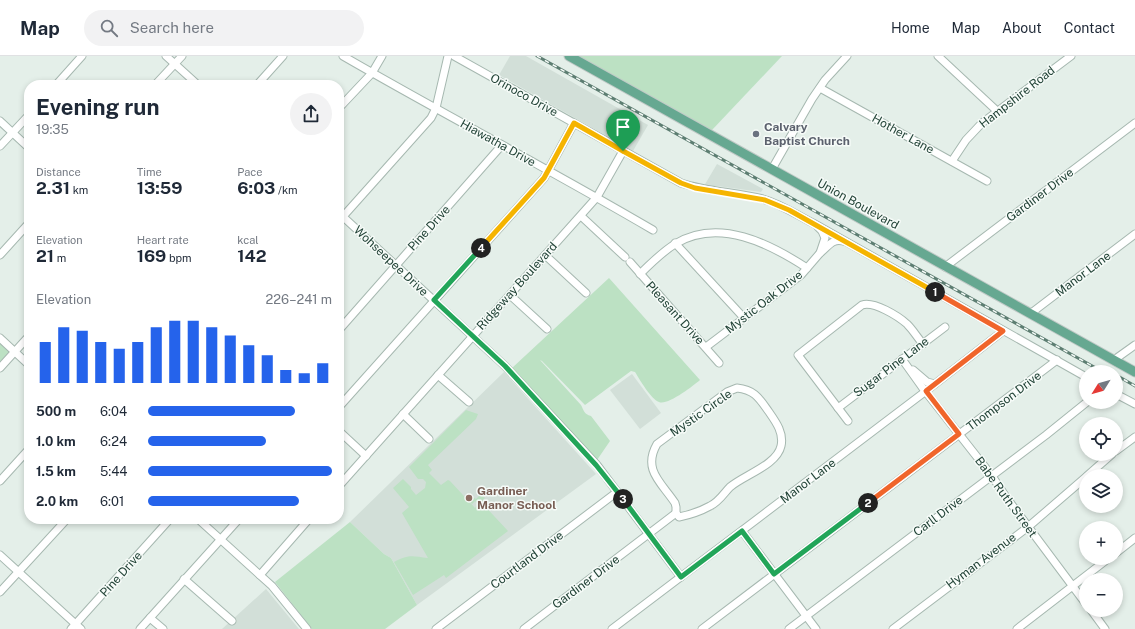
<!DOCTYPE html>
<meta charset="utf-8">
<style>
:root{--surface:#fff;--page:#f2f2f3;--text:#1f2937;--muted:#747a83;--line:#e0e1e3;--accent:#2563eb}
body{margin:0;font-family:"Public Sans",sans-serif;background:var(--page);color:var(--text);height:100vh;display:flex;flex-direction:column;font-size:15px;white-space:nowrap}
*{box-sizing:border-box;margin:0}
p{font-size:13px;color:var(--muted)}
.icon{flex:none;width:22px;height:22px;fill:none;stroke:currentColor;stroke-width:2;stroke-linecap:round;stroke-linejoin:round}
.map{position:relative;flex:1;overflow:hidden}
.details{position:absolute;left:24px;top:24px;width:320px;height:444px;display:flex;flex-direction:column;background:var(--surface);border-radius:16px;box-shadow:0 2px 6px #0003}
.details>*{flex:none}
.needle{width:26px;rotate:233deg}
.buttons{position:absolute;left:1079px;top:309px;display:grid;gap:8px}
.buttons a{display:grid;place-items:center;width:44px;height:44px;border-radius:50%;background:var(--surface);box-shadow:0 2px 6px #0003;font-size:20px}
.pin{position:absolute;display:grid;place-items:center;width:34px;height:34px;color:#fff;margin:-41px -17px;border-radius:50% 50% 50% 0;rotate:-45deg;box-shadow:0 0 4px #0007}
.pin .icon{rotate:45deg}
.km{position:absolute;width:20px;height:20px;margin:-10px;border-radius:50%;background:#222;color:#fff;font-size:11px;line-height:20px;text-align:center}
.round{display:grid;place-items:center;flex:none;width:42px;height:42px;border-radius:21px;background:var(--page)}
.head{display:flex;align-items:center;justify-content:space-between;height:68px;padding:0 12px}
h1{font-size:22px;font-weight:700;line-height:30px}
.metrics{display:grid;grid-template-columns:repeat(3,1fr);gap:6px;height:68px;padding:4px 12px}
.metrics div{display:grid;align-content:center}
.metrics b{font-size:17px;font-weight:700}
.metrics small{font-size:11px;font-weight:400}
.metrics p{font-size:11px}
.chart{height:112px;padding:8px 12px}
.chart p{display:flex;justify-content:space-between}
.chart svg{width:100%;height:72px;margin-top:4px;stroke:var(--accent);stroke-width:6}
ul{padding:0 12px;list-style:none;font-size:13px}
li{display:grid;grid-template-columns:64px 48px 1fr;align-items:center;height:30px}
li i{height:10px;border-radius:5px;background:var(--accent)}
header{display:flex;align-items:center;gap:24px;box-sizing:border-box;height:56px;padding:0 20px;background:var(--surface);border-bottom:1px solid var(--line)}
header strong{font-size:19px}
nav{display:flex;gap:22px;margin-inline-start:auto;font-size:14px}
.search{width:280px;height:36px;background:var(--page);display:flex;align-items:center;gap:10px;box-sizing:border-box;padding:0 14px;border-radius:22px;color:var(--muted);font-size:15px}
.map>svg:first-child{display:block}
.built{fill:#d2dfd8}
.green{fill:#bce1c3}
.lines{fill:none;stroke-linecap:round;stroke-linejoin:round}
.minor-casing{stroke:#a6b8b0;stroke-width:9}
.major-casing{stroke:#c1cac7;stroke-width:11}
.minor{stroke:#fff;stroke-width:7}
.major{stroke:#66a891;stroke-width:9}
.rail-casing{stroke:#5d7e72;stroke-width:3}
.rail{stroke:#f6fbf8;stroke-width:1.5;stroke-dasharray:4.5;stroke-linecap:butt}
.split-1-casing{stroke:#fff;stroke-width:8}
.split-2-casing{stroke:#fff;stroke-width:8}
.split-3-casing{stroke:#fff;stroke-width:8}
.split-4-casing{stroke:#fff;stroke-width:8}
.split-5-casing{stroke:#fff;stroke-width:8}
.split-1{stroke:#f5b400;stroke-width:5}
.split-2{stroke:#f0652b;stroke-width:5}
.split-3{stroke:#22a559;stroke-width:5}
.split-4{stroke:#22a559;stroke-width:5}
.split-5{stroke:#f5b400;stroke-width:5}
.worship-dot{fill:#6b7280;stroke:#f6fbf8;stroke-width:1.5}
.education-dot{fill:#8d6e63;stroke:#f6fbf8;stroke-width:1.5}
.labels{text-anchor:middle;stroke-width:3;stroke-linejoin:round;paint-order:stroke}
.street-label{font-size:12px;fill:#224337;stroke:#f6fbf8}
.worship-label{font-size:12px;font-weight:bold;fill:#5b616d;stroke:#f6fbf8;text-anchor:start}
.education-label{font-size:12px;font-weight:bold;fill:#785e54;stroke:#f6fbf8;text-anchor:start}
</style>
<header>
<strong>Map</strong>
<div class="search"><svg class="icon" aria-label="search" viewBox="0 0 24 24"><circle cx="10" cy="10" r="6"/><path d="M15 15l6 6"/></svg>Search here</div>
<nav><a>Home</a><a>Map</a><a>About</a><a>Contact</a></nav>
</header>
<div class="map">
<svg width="1135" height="573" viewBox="0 0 1135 573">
<rect width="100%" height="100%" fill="#e4efe9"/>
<g class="built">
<path d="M510 0H526L648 69 633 95 499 19Z"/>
<path d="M717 108 763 133 761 136 717 130H704Z"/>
<path d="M504 316 596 418 417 549 391 502 384 498 350 466Z"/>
<path d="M632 318 661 357 640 373 610 334Z"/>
<path d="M266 533 299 573H222Z"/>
</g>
<g class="green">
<path d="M578 0H782L712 74Z"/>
<path d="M609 222 700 324C693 330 667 350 659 346 651 343 640 324 635 316L631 315 585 349 542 305 540 304 581 349C584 355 584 358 591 360L610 385 597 404 512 312Z"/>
<path d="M0 283 14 296 0 312Z"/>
<path d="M466 354 478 358 476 363 428 409 432 414 429 417 441 429 448 424 450 425 475 452 478 448 475 445 472 448 469 444 473 441 476 443 481 438 485 442 481 446 508 475 446 522 444 519 413 539 394 506C409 498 412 500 428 502L402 457 409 451 393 432 403 423 411 431V433L416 439 425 432 426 426 423 423H418L409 411Z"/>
<path d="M350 466 384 498 391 502 417 549 385 573H312L275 526Z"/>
</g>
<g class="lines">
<defs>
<g id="minor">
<path d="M166 0 198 29"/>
<path d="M343 0C445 59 551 114 653 174"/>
<path d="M454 0 681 127C708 136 736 136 763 143 781 148 797 159 813 167L1086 321"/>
<path d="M938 0 997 55"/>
<path d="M56 29 82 0"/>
<path d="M155 29 182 0"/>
<path d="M257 29 283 0"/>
<path d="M820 32 987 125"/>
<path d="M339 52 372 17 382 0"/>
<path d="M0 65 29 92"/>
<path d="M0 90 29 59"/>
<path d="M952 105 966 84 982 67 1071 0"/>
<path d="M772 113 812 43 825 24 847 0"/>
<path d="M339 157 505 310 597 409 681 521"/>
<path d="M581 160 625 201"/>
<path d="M339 165 431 62 436 52 448 0"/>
<path d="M818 171 822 175 825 182 820 197C828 191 832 182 843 185"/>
<path d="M675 187 744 262"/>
<path d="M0 199 29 167"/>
<path d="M545 199 586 237"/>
<path d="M630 206 719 307"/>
<path d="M945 211 1135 67"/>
<path d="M640 218C651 207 662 196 675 188 719 161 770 188 807 212"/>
<path d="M510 239 547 273"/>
<path d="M1030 258 1135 178"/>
<path d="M339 274 502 89"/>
<path d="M0 282 29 309"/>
<path d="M706 291 801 219 820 197"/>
<path d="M902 303 922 331 992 420 1006 441 1086 548"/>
<path d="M1114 304 1135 289"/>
<path d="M0 312 29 280"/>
<path d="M913 314 927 326 935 328"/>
<path d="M438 319 469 346"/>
<path d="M737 332C755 334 759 342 769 356 776 366 784 377 781 390 777 409 744 419 730 431 724 437 719 446 710 450 701 455 689 459 679 461L676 457V451L675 447C662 427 642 414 657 388L727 336Z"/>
<path d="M1116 338 1135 348"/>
<path d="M339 351 544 122 574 67"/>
<path d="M838 352 945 271"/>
<path d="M403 358 429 383"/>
<path d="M848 365 798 299 862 249C874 245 898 260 907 268 913 274 917 281 923 288"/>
<path d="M339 375 366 400"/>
<path d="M1116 395 1135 381"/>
<path d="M1087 420 1112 398"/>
<path d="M0 425 29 393"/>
<path d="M339 430 597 141 623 95"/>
<path d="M198 463 272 530 307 573"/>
<path d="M742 475 816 573"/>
<path d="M1116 497 1135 482"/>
<path d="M0 499 81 573"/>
<path d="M260 519 309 463"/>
<path d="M184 523 232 565"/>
<path d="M0 536 67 463"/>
<path d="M1091 554 1105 573"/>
<path d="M150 562 163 573"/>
<path d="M71 573 170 463"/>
<path d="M140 573 239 463"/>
<path d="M436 573 617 436"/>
<path d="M524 573 676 457"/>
<path d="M612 573 926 335 1003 275"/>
<path d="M702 573 1057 304"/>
<path d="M789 573 1046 379 1087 346"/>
<path d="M893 573 1028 471 1086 421"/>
<path d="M1017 573 1109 502"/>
</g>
<path id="major" d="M569 0 1135 316"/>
</defs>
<use href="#minor" class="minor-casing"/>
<use href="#major" class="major-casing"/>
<use href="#minor" class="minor"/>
<use href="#major" class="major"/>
<defs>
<g id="rail">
<path d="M537 0 1103 316"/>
<path d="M1116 319 1135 330"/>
</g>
</defs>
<use href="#rail" class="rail-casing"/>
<use href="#rail" class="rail"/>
</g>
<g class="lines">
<defs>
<path id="split-1" d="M623 95 681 127 695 132 765 144 789 154 935 236"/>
<path id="split-2" d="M868 447 959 378 926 335 1003 275 935 236"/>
<path id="split-3" d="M623 443 681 521 742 475 774 518 868 447"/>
<path id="split-4" d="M481 192 434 244 505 310 596 409 623 443"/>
<path id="split-5" d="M481 192 544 122 574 67 623 95"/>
</defs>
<use href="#split-1" class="split-1-casing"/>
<use href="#split-2" class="split-2-casing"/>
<use href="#split-3" class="split-3-casing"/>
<use href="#split-4" class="split-4-casing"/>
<use href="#split-5" class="split-5-casing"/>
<use href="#split-1" class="split-1"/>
<use href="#split-2" class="split-2"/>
<use href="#split-3" class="split-3"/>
<use href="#split-4" class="split-4"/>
<use href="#split-5" class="split-5"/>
</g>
<circle class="worship-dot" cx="756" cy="78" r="4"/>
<circle class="education-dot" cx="469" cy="442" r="4"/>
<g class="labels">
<g class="street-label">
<text transform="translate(524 39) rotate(29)" y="4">Orinoco Drive</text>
<text transform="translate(1017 41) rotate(-38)" y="4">Hampshire Road</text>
<text transform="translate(903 78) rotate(29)" y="4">Hother Lane</text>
<text transform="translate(498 87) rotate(29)" y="4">Hiawatha Drive</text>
<text transform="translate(1040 139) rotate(-37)" y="4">Gardiner Drive</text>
<text transform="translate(858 148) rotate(29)" y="4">Union Boulevard</text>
<text transform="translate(429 172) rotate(-48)" y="4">Pine Drive</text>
<text transform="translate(391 205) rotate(43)" y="4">Wohseepee Drive</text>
<text transform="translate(1083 218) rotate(-37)" y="4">Manor Lane</text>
<text transform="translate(517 230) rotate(-48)" y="4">Ridgeway Boulevard</text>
<text transform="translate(764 246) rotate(-38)" y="4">Mystic Oak Drive</text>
<text transform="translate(675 257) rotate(48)" y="4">Pleasant Drive</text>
<text transform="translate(891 311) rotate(-37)" y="4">Sugar Pine Lane</text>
<text transform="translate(1004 345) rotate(-37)" y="4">Thompson Drive</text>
<text transform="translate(701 357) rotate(-35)" y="4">Mystic Circle</text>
<text transform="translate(808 425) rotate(-37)" y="4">Manor Lane</text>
<text transform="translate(1006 441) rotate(54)" y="4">Babe Ruth Street</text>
<text transform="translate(938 460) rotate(-37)" y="4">Carll Drive</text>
<text transform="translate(527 504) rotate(-37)" y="4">Courtland Drive</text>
<text transform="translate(981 505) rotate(-37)" y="4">Hyman Avenue</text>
<text transform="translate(121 518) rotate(-48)" y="4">Pine Drive</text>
<text transform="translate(586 526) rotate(-37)" y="4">Gardiner Drive</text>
</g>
<g class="worship-label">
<text x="764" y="75">Calvary<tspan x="764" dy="14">Baptist Church</tspan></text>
</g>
<g class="education-label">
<text x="477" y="439">Gardiner<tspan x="477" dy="14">Manor School</tspan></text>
</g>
</g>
</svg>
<div class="buttons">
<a><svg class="needle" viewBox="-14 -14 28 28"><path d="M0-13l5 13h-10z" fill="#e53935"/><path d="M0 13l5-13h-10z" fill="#747a83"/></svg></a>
<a><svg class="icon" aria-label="locate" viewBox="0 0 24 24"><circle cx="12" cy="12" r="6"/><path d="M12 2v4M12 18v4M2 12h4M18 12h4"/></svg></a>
<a><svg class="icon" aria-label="layers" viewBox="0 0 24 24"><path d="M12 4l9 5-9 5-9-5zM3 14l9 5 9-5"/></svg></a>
<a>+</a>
<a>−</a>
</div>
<div class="pin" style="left:623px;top:95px;background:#1e9e55"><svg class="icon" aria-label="arrive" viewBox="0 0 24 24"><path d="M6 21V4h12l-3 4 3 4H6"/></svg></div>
<b class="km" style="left:935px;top:236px">1</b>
<b class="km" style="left:868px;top:447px">2</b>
<b class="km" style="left:623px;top:443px">3</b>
<b class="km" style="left:481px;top:192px">4</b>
<section class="details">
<div class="head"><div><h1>Evening run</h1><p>19:35</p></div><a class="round"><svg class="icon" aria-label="share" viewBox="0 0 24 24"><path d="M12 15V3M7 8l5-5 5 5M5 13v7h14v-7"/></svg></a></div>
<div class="metrics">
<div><p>Distance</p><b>2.31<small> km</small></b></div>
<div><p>Time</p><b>13:59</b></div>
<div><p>Pace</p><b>6:03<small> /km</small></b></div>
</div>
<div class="metrics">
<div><p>Elevation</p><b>21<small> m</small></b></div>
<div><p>Heart rate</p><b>169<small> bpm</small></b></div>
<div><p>kcal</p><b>142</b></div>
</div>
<div class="chart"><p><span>Elevation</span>226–241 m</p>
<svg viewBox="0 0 160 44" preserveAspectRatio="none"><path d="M5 44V19M15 44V10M25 44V12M35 44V19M45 44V23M55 44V19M65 44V10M75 44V6M85 44V6M95 44V10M105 44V15M115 44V21M125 44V27M135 44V36M145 44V38M155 44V32"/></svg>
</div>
<ul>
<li><b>500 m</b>6:04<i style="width:80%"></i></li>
<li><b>1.0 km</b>6:24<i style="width:64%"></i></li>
<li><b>1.5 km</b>5:44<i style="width:100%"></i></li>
<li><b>2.0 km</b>6:01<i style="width:82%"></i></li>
</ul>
</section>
</div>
